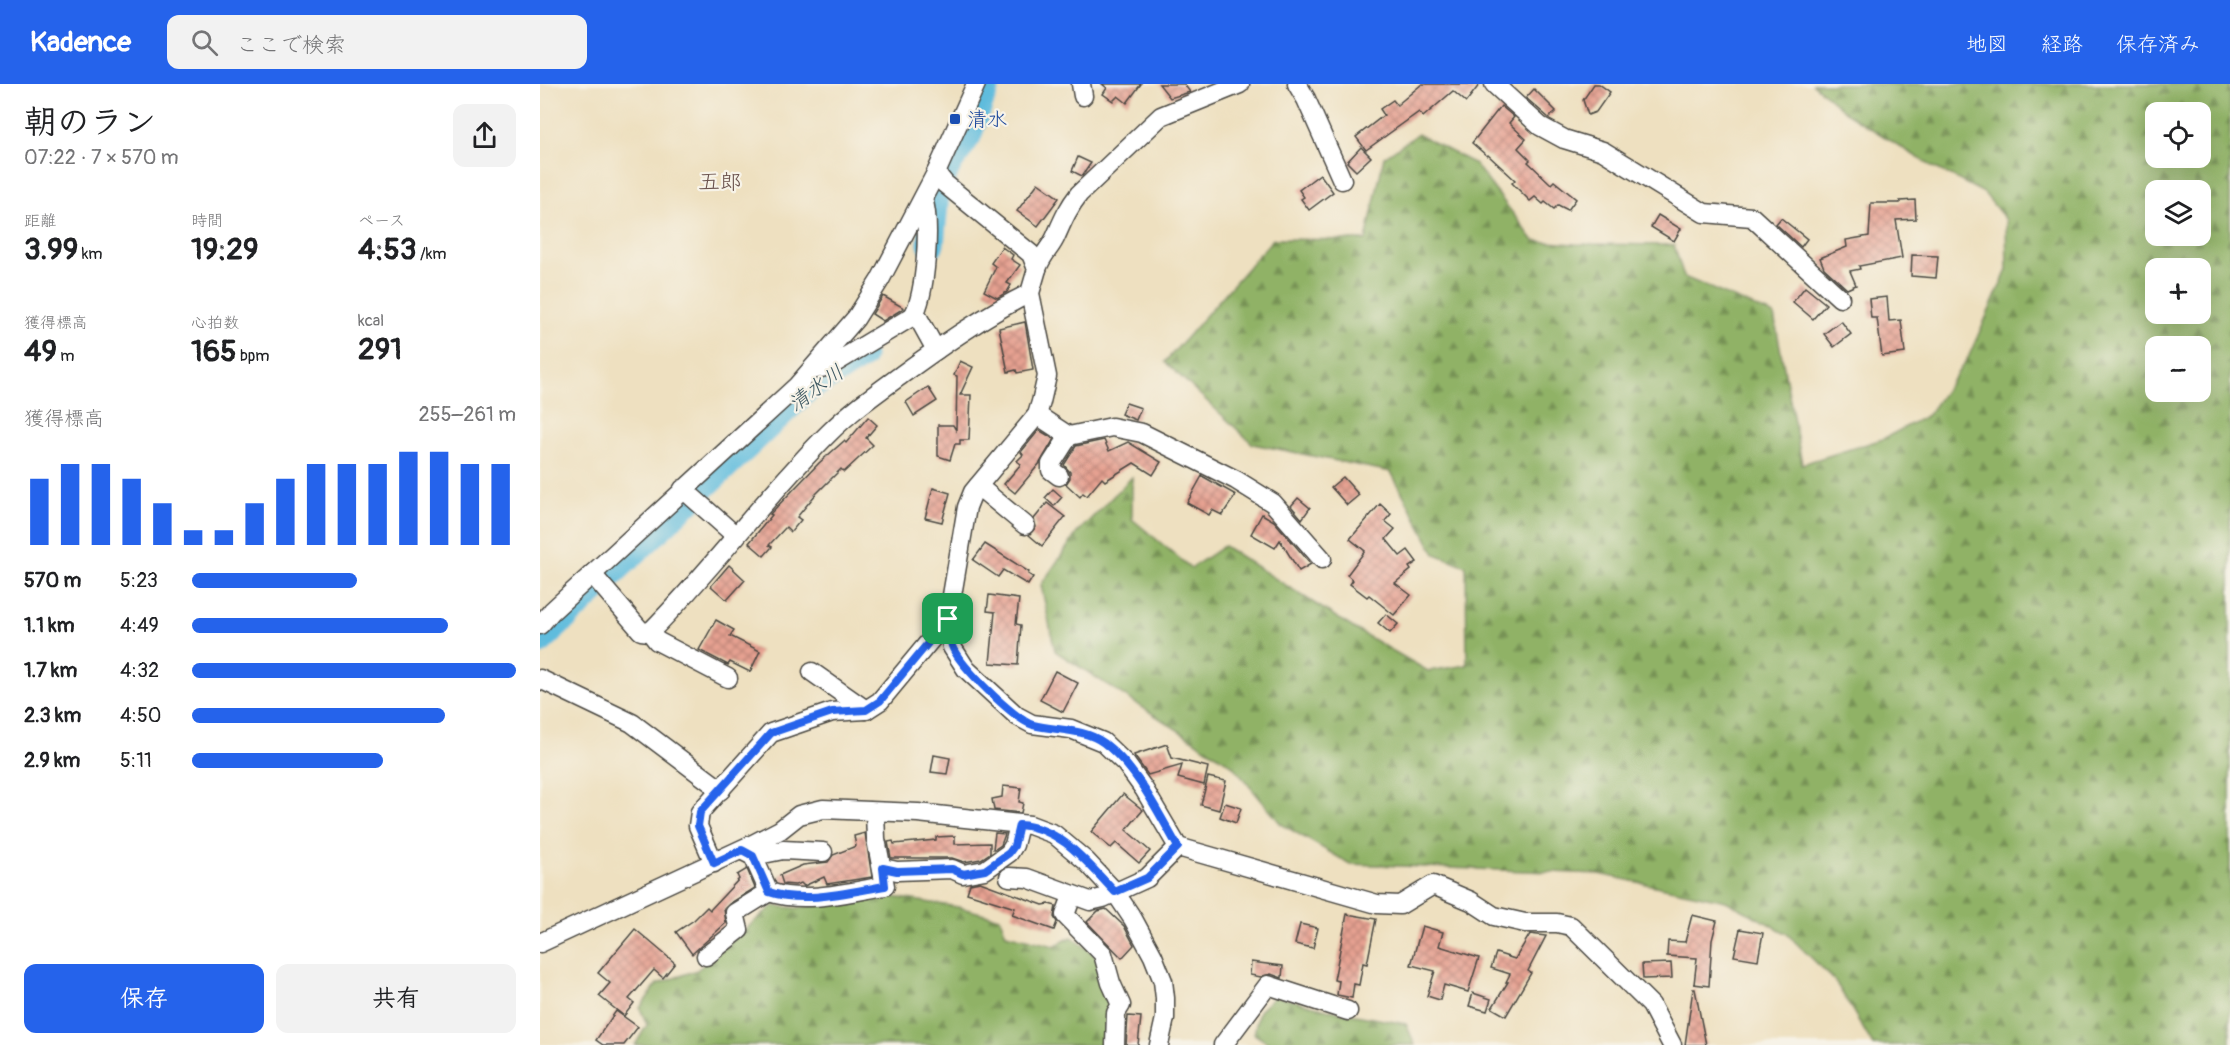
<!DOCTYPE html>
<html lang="ja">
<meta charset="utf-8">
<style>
:root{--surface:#fff;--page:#f2f2f2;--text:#202124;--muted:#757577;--accent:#2563eb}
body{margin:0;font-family:Pangolin,"Klee One",sans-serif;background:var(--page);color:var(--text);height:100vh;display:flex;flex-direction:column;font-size:22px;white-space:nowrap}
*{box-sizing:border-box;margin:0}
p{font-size:20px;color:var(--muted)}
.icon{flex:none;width:33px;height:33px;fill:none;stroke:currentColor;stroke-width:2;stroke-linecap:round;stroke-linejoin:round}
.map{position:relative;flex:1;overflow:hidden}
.details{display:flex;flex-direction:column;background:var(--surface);width:540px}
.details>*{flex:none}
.tools{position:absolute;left:1605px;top:18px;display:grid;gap:12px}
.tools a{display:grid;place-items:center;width:66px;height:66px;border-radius:12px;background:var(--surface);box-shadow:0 6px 24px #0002;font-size:30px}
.pin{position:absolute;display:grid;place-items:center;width:51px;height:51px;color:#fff;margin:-26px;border-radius:12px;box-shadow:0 3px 9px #0006}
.round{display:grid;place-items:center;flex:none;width:63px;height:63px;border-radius:12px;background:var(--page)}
.summary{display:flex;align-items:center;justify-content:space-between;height:102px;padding:0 24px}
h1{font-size:33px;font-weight:800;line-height:45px}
.metrics{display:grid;grid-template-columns:repeat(3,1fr);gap:9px;height:102px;padding:6px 24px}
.metrics div{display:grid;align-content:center}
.metrics b{font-size:30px;font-weight:800}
.metrics small{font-size:16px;font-weight:400}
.metrics p{font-size:16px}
.chart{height:168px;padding:12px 24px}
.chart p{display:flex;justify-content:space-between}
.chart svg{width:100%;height:108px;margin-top:6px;stroke:var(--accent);stroke-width:6}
.cta{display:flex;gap:12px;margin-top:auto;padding:12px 24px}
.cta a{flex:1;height:69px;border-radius:12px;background:var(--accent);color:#fff;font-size:24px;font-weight:800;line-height:69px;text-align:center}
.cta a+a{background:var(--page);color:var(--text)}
ul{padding:0 24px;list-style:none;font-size:20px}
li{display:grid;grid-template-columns:96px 72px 1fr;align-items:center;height:45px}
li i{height:15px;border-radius:8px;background:var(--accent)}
header{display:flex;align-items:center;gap:36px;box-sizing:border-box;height:84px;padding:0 30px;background:var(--accent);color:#fff}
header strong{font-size:28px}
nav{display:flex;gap:33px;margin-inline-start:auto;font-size:21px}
.search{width:420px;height:54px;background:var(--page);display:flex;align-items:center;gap:15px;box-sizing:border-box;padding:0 21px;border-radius:12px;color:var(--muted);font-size:22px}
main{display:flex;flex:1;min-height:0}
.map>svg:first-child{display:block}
.forest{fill:url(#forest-firs);stroke:#5e6e48;stroke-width:1.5;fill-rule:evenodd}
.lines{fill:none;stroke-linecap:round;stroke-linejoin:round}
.river{stroke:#5fbcdd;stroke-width:27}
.building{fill:url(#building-cross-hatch)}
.minor-casing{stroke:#484641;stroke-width:21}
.minor{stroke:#fff;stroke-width:18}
.route-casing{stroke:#fff;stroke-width:12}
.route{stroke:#2563eb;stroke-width:8}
.transit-dot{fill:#1a4fb4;stroke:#f7f3e8;stroke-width:2}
.labels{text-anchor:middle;stroke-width:4.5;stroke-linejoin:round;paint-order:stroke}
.transit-label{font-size:20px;fill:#164399;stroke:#f7f3e8;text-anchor:start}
.water-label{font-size:21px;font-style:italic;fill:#3b5660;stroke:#f7f3e8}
.quarter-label{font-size:22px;fill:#6c544f;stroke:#f7f3e8}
</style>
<header>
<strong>Kadence</strong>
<div class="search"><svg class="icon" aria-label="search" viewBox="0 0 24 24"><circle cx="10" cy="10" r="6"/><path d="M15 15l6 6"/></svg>ここで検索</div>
<nav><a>地図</a><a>経路</a><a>保存済み</a></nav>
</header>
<main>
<section class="details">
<div class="summary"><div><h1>朝のラン</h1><p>07:22 · 7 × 570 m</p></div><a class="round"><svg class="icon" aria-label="share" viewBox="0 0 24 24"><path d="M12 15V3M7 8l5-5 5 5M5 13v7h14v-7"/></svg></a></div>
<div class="metrics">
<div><p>距離</p><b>3.99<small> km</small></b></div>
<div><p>時間</p><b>19:29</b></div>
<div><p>ペース</p><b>4:53<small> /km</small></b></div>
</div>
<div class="metrics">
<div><p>獲得標高</p><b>49<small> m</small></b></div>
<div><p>心拍数</p><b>165<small> bpm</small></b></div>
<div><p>kcal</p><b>291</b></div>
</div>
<div class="chart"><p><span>獲得標高</span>255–261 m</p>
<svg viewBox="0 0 160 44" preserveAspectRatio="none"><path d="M5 44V17M15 44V11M25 44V11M35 44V17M45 44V27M55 44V38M65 44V38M75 44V27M85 44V17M95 44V11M105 44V11M115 44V11M125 44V6M135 44V6M145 44V11M155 44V11"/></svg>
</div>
<ul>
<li><b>570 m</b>5:23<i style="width:51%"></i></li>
<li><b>1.1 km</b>4:49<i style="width:79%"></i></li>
<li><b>1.7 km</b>4:32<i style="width:100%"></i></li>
<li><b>2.3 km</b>4:50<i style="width:78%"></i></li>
<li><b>2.9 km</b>5:11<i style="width:59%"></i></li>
</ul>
<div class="cta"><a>保存</a><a>共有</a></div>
</section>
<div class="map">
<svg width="1690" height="961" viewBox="0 0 1690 961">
<defs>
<pattern id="forest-firs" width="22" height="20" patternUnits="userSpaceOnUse" patternTransform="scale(1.5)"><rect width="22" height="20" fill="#90b266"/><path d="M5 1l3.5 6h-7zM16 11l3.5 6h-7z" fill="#769154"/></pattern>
<pattern id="building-cross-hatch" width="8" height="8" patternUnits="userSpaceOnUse" patternTransform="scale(1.5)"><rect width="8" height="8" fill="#e6a191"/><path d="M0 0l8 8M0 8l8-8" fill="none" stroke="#bb8377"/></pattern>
</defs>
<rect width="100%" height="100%" fill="#f7f3e8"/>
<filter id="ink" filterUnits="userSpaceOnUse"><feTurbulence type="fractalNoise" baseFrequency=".0167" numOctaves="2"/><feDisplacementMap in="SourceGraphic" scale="12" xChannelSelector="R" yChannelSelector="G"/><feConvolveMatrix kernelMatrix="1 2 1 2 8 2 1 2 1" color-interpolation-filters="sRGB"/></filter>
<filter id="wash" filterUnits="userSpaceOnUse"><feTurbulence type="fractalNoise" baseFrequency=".008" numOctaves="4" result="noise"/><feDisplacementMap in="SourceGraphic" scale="24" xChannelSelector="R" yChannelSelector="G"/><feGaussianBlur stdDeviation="1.35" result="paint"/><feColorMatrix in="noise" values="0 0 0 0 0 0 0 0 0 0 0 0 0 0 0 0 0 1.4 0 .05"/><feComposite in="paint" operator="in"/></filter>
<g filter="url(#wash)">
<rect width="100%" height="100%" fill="#eee0c0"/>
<g class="forest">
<path d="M1273 0H1690V961H1333L1295 897 1246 849 1186 817 1059 790 810 780 741 740 692 681 515 567 501 501 537 449 592 393V435L651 484 684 462 815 545 888 587 927 581 926 482 895 470 851 388 713 360 625 278 733 155 826 156 844 73 878 50 935 80 994 157 1035 160 1134 161 1144 193 1234 231 1262 380 1343 355 1388 331 1428 274 1467 186 1466 136 1444 109 1388 80 1308 30ZM1616 28H1660V74H1616ZM1616 106H1660V152H1616ZM1616 184H1660V230H1616ZM1616 262H1660V308H1616Z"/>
<path d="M347 812 418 823 460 834 466 850 514 862 532 853 556 872 570 927V961H95L107 941 100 924 117 900 157 886 233 822 256 824Z"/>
<path d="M735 912 798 928 866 940 875 961H731L714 950 719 927Z"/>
</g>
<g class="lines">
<g class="river">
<path d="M391 160 396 111 407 83 428 52 447 0"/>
<path d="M0 557 266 306 322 272"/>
</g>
</g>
<g id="blocks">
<g class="building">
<path d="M562 0H601L587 19 578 12 573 17 563 10 567 4Z"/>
<path d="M619 0H644L650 8 630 14Z"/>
<path d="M882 0H940L926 18 913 7 883 33 879 28 826 66 816 53 844 31 840 25 853 16 857 21Z"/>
<path d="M1054 0H1059L1070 8 1056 28 1048 31 1043 16Z"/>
<path d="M994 5 1016 27 1009 34 986 14Z"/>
<path d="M961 22 974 33 969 39 986 55 978 64 990 76 988 78 1011 100 1014 97 1036 115 1028 126 1018 121 1014 125 1005 118 1003 120 995 113 990 117 972 99 975 96 948 71 947 72 932 59Z"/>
<path d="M821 63 831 73 816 87 807 78Z"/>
<path d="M538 73 551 79 542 92 532 87Z"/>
<path d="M780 90 793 108 769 126 761 115 764 113 759 106Z"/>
<path d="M498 99 519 114 498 142 477 127Z"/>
<path d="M1375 116 1376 135 1356 136 1362 174 1319 182 1320 185 1310 187 1316 201 1307 205 1284 184 1280 174 1307 163 1306 156 1329 152 1331 119H1360V117Z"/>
<path d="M1118 131 1141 145 1134 157 1111 143Z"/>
<path d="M1241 134 1267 155 1261 163 1236 140Z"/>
<path d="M462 163 473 171 471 175 480 181 467 199 471 201 467 208 457 214 444 207 456 183 451 179Z"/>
<path d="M1372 171 1398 172 1396 194 1371 192Z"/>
<path d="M1265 203 1286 220 1273 235 1253 218Z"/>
<path d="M343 212 364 224 343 237 332 230Z"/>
<path d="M1347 213 1349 237 1361 236 1365 269 1342 272 1337 234H1331L1329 215Z"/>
<path d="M1301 237 1311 250 1294 263 1284 250Z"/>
<path d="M485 238 493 286 477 289 476 286 468 288 459 244Z"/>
<path d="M420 277 433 283 420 311H431L429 356H420V360H415L410 376 398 372V341H413L416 346 417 292 414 291Z"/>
<path d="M388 303 397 317 374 332 366 318Z"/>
<path d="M586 319 601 324 596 336 581 330Z"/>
<path d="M328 333 337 341 326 354 333 361 304 388 301 385 276 410 257 433 261 436 251 448 246 443 229 461 232 463 224 472 209 459 232 431 230 430 279 379 304 357 306 359Z"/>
<path d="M499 346 514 355 500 379 475 409 464 400 481 380 477 377 483 371 481 368Z"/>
<path d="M564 356 569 367 588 358 621 378 613 391 594 379 565 397 562 394 547 412 543 409 540 413 526 400 530 394V388L524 381 536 362Z"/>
<path d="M662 392 696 411 682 431 672 426 669 431 647 419Z"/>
<path d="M803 393 819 411 807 421 791 403Z"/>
<path d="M393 404 410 409 402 438 385 434Z"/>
<path d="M513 405 522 413 514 422 505 414Z"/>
<path d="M758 414 770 424 762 435 751 422Z"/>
<path d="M507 419 525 433 502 462 489 451 496 443 494 435Z"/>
<path d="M840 420 851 430 845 437 855 445 846 455 860 472 868 466 877 478 869 483 871 486 855 499 871 511 854 531 829 511 827 513 810 500 813 496 807 491 825 467 810 455Z"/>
<path d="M722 430 734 437 771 480 759 487 740 456 735 464 711 450Z"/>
<path d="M445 460 489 488 488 490 493 493 488 501 463 486 458 493 433 476Z"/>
<path d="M189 481 205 496 187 516 171 502Z"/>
<path d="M449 511 479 515 476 540 481 541 478 581 450 579 455 528 447 527Z"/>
<path d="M846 530 858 540 850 549 838 539Z"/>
<path d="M176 536 194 546 190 552 220 567 210 588 190 578 188 581 159 566Z"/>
<path d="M515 587 538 599 523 628 500 616Z"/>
<path d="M627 660 632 674 668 683 664 701 638 694 642 681 608 691 595 673 594 671Z"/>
<path d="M394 671 410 674 407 690 391 688Z"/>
<path d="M668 693 686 697 679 726 661 721Z"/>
<path d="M463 702 481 704 479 718 483 719 481 729 454 726 452 715 462 713Z"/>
<path d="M583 710 603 726 586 746 610 767 599 779 576 759 571 764 551 748Z"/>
<path d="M685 719 701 724 696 739 680 733Z"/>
<path d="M325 749 332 793 287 800 284 793 264 802 261 799 255 801 243 800 240 791 263 781 288 778 293 771 316 762 314 752Z"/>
<path d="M455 749 465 750 461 761 455 765H453Z"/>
<path d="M415 752V760L450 759V769L441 775 424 778 412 774H351L348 758 353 757 354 760 396 756V753Z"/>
<path d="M207 785 215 804 189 820 184 825 186 839 152 870 136 848 154 836 167 823 170 826 199 795 197 791Z"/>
<path d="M440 798 503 821 509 820 516 822 514 833 517 838 514 846 472 831 475 824 427 809 430 800Z"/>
<path d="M566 825 584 842 594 861 582 874 547 838 558 827Z"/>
<path d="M807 830 836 835 827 880 823 879 819 901 814 900 812 914 797 911 799 897 794 896Z"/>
<path d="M1152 831 1177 837 1172 856 1169 902 1154 900 1157 874 1127 872 1128 857 1145 858Z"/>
<path d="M760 840 778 844 773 864 755 860Z"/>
<path d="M882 842 903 848 899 862 939 874 928 908 904 901 900 916 887 912 895 887 871 881Z"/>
<path d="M95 845 135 879 123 894 114 886 89 915 94 919 84 932 59 912 70 899 58 889Z"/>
<path d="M1200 845 1223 849 1218 876 1194 872Z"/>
<path d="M990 850 1006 852 988 887 991 889 966 932 952 924 968 898H966L970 890 951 884 956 869 975 875Z"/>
<path d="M711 878 743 882 742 894 731 890 721 893 710 891Z"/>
<path d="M1131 879 1132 894 1103 895 1102 880Z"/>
<path d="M1153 905H1155L1166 961H1145Z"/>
<path d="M933 909 951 915 947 927 929 922Z"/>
<path d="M76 927 98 943 84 961H63L56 956Z"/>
<path d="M588 932 601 933 598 961H586Z"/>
</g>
</g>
</g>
<g filter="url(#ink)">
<use href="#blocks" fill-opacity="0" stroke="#484641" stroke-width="1.5"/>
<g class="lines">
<defs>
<g id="minor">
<path d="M541 0 543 12"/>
<path d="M757 0 766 15 802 96"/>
<path d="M954 0 1000 42 1024 55 1063 67 1164 129 1212 133 1300 214"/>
<path d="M396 89 405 100 491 170 497 185 490 209 507 292 501 318 497 331 433 408 427 423 408 535 412 563 426 585 477 632 492 640 531 645 563 658 586 680 604 705 638 763 837 820 860 821 893 801 931 817 954 832 985 839H1017L1031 842 1111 921 1132 961"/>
<path d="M497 185C502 170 511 164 516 152 523 136 528 124 539 110L621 32 700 0"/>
<path d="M375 228 396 266"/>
<path d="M272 286 290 282 373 232C386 212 391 137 383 115"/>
<path d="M497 331 529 352 572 343 602 349 696 396 733 419 782 475"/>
<path d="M519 392 511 386V380L529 352"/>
<path d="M438 402 485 441"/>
<path d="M143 405 196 452"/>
<path d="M52 490 101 547 110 548C173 485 226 411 289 349 312 326 338 308 364 289 404 260 445 231 490 209"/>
<path d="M0 541 12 527 257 302 316 234 340 196 396 89 436 0"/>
<path d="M110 548 117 557 188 594"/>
<path d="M272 588 326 626"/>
<path d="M0 595 92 639 181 706"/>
<path d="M203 767 213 772 243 766 283 768"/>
<path d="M213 772 229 808C265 820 309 808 345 802L336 755 335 728"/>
<path d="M174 779 158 742 160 728 231 649 292 628 326 626 340 617 408 535"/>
<path d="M343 784 357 787 412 785 423 790 445 786 469 769 474 761 479 741"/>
<path d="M469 793 487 794 550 817 563 814 607 794 638 763"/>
<path d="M532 812 525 831 563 870 571 899 581 921 576 929 575 961"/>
<path d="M0 859 213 760 240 746 259 731 283 725 378 729 490 741 514 750 546 777 575 808 593 835 613 872 623 897 625 914V934L619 961"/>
<path d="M166 872 199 846 195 829 229 808"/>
<path d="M683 961 728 901 808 927"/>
</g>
</defs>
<use href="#minor" class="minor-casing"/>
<use href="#minor" class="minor"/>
</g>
</g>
<g class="lines" filter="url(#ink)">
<defs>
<path id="route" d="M408 535C409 544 409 554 412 562 418 580 475 636 493 641 517 647 543 644 564 659 598 685 617 727 638 763L607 794 575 808C548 780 521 743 479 741L474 762 469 769 445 786 423 790 412 785 357 787 343 784 345 802C309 808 264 820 229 808L213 772 202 766 174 779 158 742 160 728 231 649 292 628 326 626 340 617Z"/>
</defs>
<use href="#route" class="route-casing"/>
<use href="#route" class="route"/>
</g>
<rect class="transit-dot" x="409" y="29" width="12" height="12" rx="3"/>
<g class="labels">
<g class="transit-label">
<text x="427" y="42">清水</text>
</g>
<g class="water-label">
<text transform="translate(276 304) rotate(-36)" y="7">清水川</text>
</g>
<g class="quarter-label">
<text x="180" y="105">五郎</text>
</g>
</g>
</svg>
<div class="tools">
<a><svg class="icon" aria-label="locate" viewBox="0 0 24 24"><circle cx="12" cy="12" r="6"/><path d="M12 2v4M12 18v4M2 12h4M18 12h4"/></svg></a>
<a><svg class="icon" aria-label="layers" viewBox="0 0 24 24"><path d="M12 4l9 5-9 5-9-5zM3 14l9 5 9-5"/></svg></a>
<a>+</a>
<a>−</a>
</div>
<div class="pin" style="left:408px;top:535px;background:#1e9e55"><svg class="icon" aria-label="arrive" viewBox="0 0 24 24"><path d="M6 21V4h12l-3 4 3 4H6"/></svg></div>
</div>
</main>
